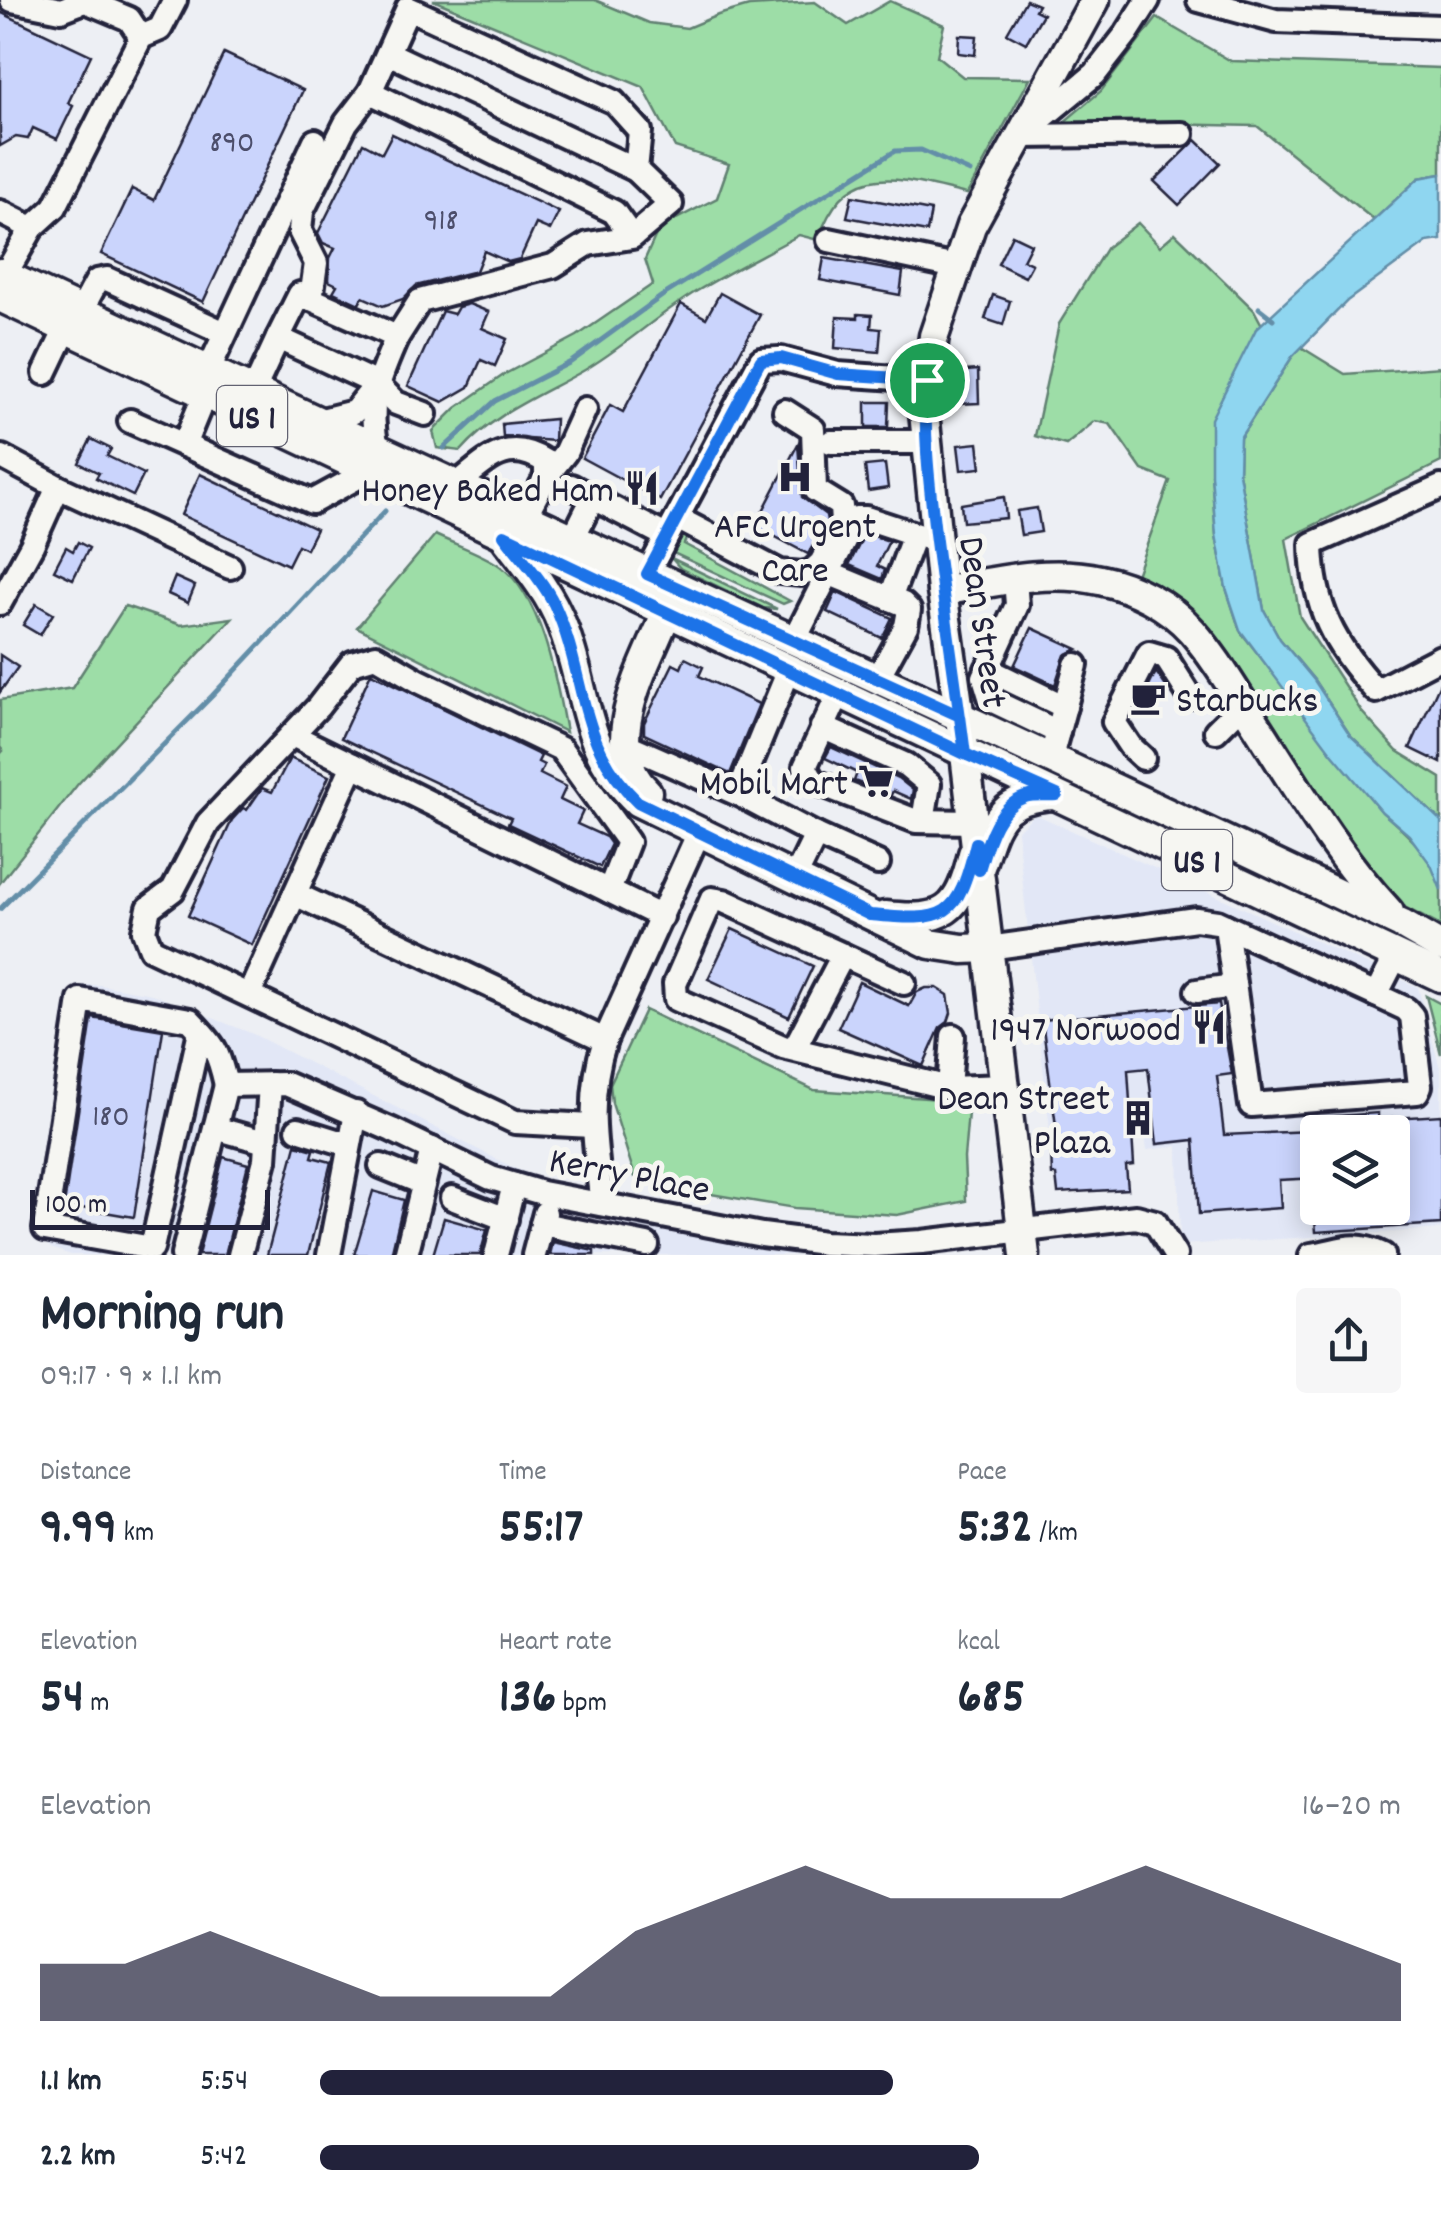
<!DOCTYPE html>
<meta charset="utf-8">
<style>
:root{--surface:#fff;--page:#f6f6f7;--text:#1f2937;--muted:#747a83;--accent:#22223b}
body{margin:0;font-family:Dekko,sans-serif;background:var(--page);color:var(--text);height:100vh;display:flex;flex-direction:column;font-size:38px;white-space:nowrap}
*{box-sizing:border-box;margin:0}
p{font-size:32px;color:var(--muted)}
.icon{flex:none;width:55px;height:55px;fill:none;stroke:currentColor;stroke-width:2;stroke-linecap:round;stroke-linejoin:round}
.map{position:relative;height:1255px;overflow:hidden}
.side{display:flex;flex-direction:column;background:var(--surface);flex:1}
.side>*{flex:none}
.controls{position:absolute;left:1300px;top:1115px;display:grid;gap:20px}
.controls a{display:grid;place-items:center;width:110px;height:110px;border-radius:10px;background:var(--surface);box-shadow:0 5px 25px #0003;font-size:50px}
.scale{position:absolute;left:30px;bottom:25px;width:240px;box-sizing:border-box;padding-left:10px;border:5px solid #22223b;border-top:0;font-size:28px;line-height:35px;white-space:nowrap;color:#22223b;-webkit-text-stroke:8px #f6f6f2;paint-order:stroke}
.pin{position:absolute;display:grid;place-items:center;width:85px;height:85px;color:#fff;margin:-42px;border:5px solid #fff;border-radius:50%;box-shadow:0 2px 10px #0007}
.round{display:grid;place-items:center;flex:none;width:105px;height:105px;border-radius:10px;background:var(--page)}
.headline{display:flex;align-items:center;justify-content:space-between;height:170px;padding:0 40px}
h1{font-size:55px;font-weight:800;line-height:75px}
.metrics{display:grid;grid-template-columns:repeat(3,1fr);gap:15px;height:170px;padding:10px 40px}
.metrics div{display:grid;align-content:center}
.metrics b{font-size:50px;font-weight:800}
.metrics small{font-size:28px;font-weight:400}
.metrics p{font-size:28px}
.chart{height:280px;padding:20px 40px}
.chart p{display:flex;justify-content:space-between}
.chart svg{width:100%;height:180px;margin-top:10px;fill:var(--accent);opacity:.7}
ul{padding:0 40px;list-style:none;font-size:32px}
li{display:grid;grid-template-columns:160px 120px 1fr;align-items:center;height:75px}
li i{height:25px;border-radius:12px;background:var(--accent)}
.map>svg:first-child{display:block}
.built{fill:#e2e7f6;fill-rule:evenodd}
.green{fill:#9ddda7;stroke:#608071;stroke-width:2.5}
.water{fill:#8fd6f0;stroke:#638ea8;stroke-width:2.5}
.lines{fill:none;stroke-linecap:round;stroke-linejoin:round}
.stream{stroke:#638ea8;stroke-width:5}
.building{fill:#cad4fc;stroke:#22223b;stroke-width:2.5}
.minor-casing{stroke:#22223b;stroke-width:30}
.major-casing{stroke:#22223b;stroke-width:35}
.minor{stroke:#f6f6f2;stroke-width:22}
.major{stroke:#f6f6f2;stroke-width:28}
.route-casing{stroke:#fff;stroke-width:20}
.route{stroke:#1a73e8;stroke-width:12}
.labels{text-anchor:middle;stroke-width:10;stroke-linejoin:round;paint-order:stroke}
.number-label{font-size:32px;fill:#4c4e6b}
.shield{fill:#f6f6f2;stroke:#626272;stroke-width:2.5}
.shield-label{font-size:35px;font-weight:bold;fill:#22223b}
.poi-label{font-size:38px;fill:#22223b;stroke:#f6f6f2;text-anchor:end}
.street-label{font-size:38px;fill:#22223b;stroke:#f6f6f2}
</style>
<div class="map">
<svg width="1441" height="1255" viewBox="0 0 1441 1255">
<rect width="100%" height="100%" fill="#edeff4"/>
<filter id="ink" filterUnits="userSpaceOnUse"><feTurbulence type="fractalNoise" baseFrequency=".01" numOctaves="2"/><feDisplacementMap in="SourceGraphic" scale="20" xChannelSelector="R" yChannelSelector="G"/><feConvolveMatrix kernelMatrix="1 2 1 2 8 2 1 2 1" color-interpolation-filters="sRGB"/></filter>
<g filter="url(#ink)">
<g class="built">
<path d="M1035 814 1418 987 1441 1072V1229L1180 1245 1178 1146 1147 1150 1145 1136 1051 1139 1017 831ZM1318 1132H1392V1208H1318Z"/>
<path d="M77 985H100L152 994 253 1034 516 1169 555 1182 646 1204 863 1235 882 1255H71L51 1248 40 1237 38 1216 66 996Z"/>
</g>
<g class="green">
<path d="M433 0H595L649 23 687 28 718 15 749 6 815 2 848 25 890 1 944 25 937 56 963 77 1030 78 967 194C899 179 847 156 818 240L799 235C765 254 730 271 697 291 657 315 623 348 583 371 539 396 494 413 461 451L437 448 433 431 456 408 505 374 577 336 653 284 645 259 659 228 717 198 729 164 675 147 643 87Z"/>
<path d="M1157 18 1231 61 1441 68V174L1419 178 1374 220 1257 126 1064 122 1101 91Z"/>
<path d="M1138 223 1160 246 1175 233 1254 310 1262 325 1256 329 1211 474 1216 535 1226 588 1240 631 1382 812C1404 831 1433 856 1441 886 1441 898 1441 914 1441 926L1395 902 1135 578 1170 481 1142 470 1110 424 1095 421 1066 445 1035 436 1059 324 1107 247Z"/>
<path d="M1301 347 1345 374 1441 367V462L1286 539 1300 617 1361 711 1397 751 1441 778V821L1350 735 1314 680 1280 639 1264 610 1239 473 1240 438 1292 357Z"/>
<path d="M682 532 688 534 684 544 790 601 783 604 671 552Z"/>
<path d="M435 535C456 545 481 553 500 566 543 597 557 684 566 732L357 627Z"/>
<path d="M671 558 777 609 763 608 681 569Z"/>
<path d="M125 606 181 625 232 618 78 784 0 883V754L3 751 0 747V700L72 688Z"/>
<path d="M1426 996 1441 1004V1054Z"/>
<path d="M645 1010 814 1090 969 1101 964 1158 966 1201 897 1215 795 1208 693 1191 635 1177 612 1103 610 1084Z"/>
</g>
<path class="water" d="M1441 174V240L1427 242 1347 301 1292 357 1240 438 1239 473 1264 610 1280 639 1314 680 1350 735 1441 821V890L1431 865 1409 835 1382 812 1331 752 1240 630 1226 588 1216 535 1211 474V419L1256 329 1419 178Z"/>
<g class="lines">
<g class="stream">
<path d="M1259 308 1273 319"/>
<path d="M444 448 495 401 571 362 662 296 895 151 921 150 970 172"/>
<path d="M0 909 212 696 385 511"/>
</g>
</g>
<g class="building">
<path d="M1026 0 1038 5 1035 10 1043 14 1026 43 1007 33Z"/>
<path d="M0 12 91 55 68 103 73 106 57 139 33 128 28 139 16 137 0 146Z"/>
<path d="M959 35 977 36 975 55 958 53Z"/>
<path d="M224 53 303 90 203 302 101 254 132 189 154 200Z"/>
<path d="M392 134 559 212 550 230 536 224 520 259 508 262 484 251 476 271 416 286 403 299 383 306 363 297 359 304 333 292 337 285 329 281 330 258 335 248 323 243 318 233 363 143 382 153Z"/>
<path d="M1196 140 1220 163 1179 205 1154 181Z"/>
<path d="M852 196 931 211 927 232 847 217Z"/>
<path d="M1012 235 1031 244 1023 260 1032 264 1025 277 998 264Z"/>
<path d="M824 258 903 272 900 295 820 280Z"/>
<path d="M720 293 760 315 660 500 582 458 610 405 623 412 681 304 706 318Z"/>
<path d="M993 295 1010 301 1003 325 985 319Z"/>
<path d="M469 304 489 312 482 328 507 339 495 366 481 360 469 387 443 402 408 386 442 311 454 314 458 307Z"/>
<path d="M858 314 872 315 871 328 881 329 879 352 835 348 837 317 858 318Z"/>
<path d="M978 370 979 403 958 404 957 377H966V371Z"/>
<path d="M866 402H889L888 427H866Z"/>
<path d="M555 419 554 441 503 437 502 424Z"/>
<path d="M91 439 111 449 107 456 144 474 133 496 96 478 99 473 79 463Z"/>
<path d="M978 443 981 468 961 470 958 445Z"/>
<path d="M798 444 802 497 826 515 827 521 808 554 755 526Z"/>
<path d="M885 464 888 488 868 491 865 466Z"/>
<path d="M200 474 316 529 306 549 298 545 288 565 181 515Z"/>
<path d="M1004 497 1006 518 963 522 961 504Z"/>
<path d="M1037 508 1041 532 1021 535 1017 511Z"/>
<path d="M865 533 889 541 877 566 885 570 882 579 849 565Z"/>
<path d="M78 542 89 548 73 579 54 570 66 547 73 551Z"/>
<path d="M175 577 195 586 188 603 168 594Z"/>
<path d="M836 592 892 618 882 638 827 612Z"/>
<path d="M36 604 53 614 40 635 23 625Z"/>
<path d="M1032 628 1078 649 1065 655 1055 685 1014 666Z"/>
<path d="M0 655 18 667 0 692Z"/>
<path d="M685 658 703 667 699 676 759 704 730 774 644 734V723L673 664 681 668Z"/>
<path d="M1156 672 1167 688 1154 716 1138 709Z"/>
<path d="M371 673 541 756 538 762 544 765 540 774 566 787 560 800 583 811 577 824 606 837 611 844 600 867 508 824 511 818 341 738Z"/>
<path d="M1441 681V763L1410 748Z"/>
<path d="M831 747 898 778 913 790 911 799 893 791 891 795 854 781 857 773 825 758Z"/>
<path d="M290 758 329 776 252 945 188 916 232 820 243 808 247 810 262 788 272 792Z"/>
<path d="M732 929 813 966 789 1017 708 979Z"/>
<path d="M859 982 909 1006 917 992 926 988H937L948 995 951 1013 948 1022 940 1028 923 1066 838 1028Z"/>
<path d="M1219 1004 1232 1074 1217 1076 1224 1135 1310 1131V1118L1378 1113V1119L1441 1115V1224L1316 1232 1314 1208H1392V1132H1318V1178L1279 1180 1281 1208 1199 1214 1194 1140 1157 1144 1148 1068 1128 1070 1134 1165 1126 1166 1128 1189 1058 1193 1056 1175H1052L1051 1150 1059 1149 1042 1020Z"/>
<path d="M92 1018 163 1030 134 1217 64 1205Z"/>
<path d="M296 1145 314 1150 312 1157 331 1162 308 1255H267Z"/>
<path d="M223 1157 248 1164 225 1255H198Z"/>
<path d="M373 1191 404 1200 391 1255H354Z"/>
<path d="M444 1218 487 1230 480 1255H433Z"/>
<path d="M553 1242 594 1251V1255H550Z"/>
</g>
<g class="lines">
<defs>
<g id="minor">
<path d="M12 0 61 10 87 0"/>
<path d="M1199 0 1276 21 1441 27"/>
<path d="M86 1 129 19 141 37"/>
<path d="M388 53 636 170"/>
<path d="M1025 132 1095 74 1127 33 1148 0"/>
<path d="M1021 136 1182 134"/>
<path d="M0 212 32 228"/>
<path d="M829 240 956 267"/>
<path d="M5 275 32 228 55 207 141 37 160 29 175 0"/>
<path d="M311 299 316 263 300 231 302 211 346 123 370 92"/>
<path d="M81 311 97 281 107 279 225 333"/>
<path d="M397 337 420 301 553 266 588 244 632 237 671 204 636 170 640 131 614 102 408 8 370 92 614 212 632 237"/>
<path d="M278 338 300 294 397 337C379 379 367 402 377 448"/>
<path d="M208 371 315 141"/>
<path d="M45 373 66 329"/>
<path d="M253 392 278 338 377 384 396 403 425 414"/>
<path d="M205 394 184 445 312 502 369 471"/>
<path d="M130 421 184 445"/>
<path d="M318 421 354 412 374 387"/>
<path d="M831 442H925"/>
<path d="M2 457 58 487 230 567"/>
<path d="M456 485C487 461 506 436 546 462V477"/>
<path d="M571 486 593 498"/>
<path d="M1441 487 1312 544C1313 607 1334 645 1376 691L1441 657"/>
<path d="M524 518 546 477 565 453 585 409"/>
<path d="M677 518 780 572 802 574 812 571 821 563 842 524 841 506 815 490 813 429 785 411"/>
<path d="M572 540 593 498 666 536"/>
<path d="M828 573 903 604 909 610 906 626 877 679"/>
<path d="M647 574 761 360 781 359 837 374 927 380"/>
<path d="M1015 579 1017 605 984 677 991 700 1058 732"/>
<path d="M890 599 914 535"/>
<path d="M0 603 32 545 58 487"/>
<path d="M794 641 856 518H866L936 541"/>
<path d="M987 669 1065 707"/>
<path d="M839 693 805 767 813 781 916 821 973 822"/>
<path d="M822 727 906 765 929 784 923 821"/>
<path d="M1216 731 1243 704"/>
<path d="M292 735 662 917"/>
<path d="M625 744 738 794 816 835 878 863"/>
<path d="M1054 746 1076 665"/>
<path d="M1143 758 1130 746 1114 722 1149 653 1166 658 1190 696"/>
<path d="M738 794 789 670"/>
<path d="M795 878 816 835"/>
<path d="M295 894 605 1040"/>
<path d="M1226 926 1251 1105 1417 1092 1420 1086 1412 1016 1406 1009 1376 995"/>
<path d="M988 948 1196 919 1217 922 1376 995 1396 956"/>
<path d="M904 983 724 901 712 899 675 984 676 999 783 1047 949 1088 1005 1086"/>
<path d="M1197 991 1234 986"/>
<path d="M249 995 353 765"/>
<path d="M200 1031 152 1248 45 1229 80 1000 190 1020C215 1046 218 1050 226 1085L286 1084 392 1130 491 1178 542 1193 762 1235 824 1243 874 1245 922 1242 1136 1217 1155 1222 1175 1255"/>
<path d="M794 1049 843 955"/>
<path d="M949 1088 953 1036"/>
<path d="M592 1126 515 1122 151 949 144 931 149 908 173 890 208 823 318 707 352 663 376 656 419 681 561 749 628 842 609 891"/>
<path d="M215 1128 265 1142"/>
<path d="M298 1129 349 1145"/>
<path d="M381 1166 423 1183"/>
<path d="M452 1198 506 1219"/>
<path d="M602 1204C595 1145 586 1098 605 1040L699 832"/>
<path d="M542 1224 647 1245"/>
<path d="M183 1255 226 1085"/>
<path d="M240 1255 265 1160 270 1084"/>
<path d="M329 1255 356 1113"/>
<path d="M406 1255 432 1149"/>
<path d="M496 1255 514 1185"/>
<path d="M534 1255 545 1213"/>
<path d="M1311 1255C1341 1251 1352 1240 1383 1255"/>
</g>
<g id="major">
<path d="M0 273C466 493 936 701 1401 924L1441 947"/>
<path d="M0 297 1441 977"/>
<path d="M507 540C528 567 550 593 562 625 589 694 580 747 638 802L930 944 963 949 988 948"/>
<path d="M942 591C993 582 1049 568 1100 580 1134 587 1169 605 1192 631 1214 656 1231 685 1249 713 1293 781 1334 853 1389 912"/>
<path d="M647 792C596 745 647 663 667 612"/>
<path d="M981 864C995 817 1003 798 1054 795"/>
<path d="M885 916C944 922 959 913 973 854"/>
<path d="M1025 1255 965 754 942 591 924 412 934 336 971 226 1095 0"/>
</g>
</defs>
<use href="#minor" class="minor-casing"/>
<use href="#major" class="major-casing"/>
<use href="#minor" class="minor"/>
<use href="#major" class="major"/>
</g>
</g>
<g class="lines" filter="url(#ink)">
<defs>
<path id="route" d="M927 380C923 431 929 481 935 533 944 606 955 680 965 754L504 535C520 557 542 579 554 604 588 677 575 742 638 802L870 915C947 922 957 920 976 843L979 870C987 844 996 807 1025 797 1034 794 1047 796 1057 795L965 754 960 716 647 574 761 360 781 358 838 374 927 380"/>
</defs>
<use href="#route" class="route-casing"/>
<use href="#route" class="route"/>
</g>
<defs>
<symbol id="hospital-bare" viewBox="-9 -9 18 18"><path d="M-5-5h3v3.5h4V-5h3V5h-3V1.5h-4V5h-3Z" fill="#22223b" stroke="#f6f6f2" stroke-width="2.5" paint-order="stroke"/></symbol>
<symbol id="restaurant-bare" viewBox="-9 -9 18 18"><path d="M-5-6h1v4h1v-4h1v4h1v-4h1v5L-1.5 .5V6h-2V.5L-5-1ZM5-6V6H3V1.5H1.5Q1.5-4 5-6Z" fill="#22223b" stroke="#f6f6f2" stroke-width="2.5" paint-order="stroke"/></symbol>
<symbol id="cafe-bare" viewBox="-9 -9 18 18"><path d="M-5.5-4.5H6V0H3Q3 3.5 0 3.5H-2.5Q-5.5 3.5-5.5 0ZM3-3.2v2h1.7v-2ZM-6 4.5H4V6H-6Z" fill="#22223b" stroke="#f6f6f2" stroke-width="2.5" paint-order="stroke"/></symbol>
<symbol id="supermarket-bare" viewBox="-9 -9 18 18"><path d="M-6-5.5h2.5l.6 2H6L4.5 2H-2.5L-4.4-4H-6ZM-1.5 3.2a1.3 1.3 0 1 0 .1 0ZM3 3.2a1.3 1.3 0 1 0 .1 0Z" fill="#22223b" stroke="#f6f6f2" stroke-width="2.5" paint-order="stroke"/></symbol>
<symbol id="building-bare" viewBox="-9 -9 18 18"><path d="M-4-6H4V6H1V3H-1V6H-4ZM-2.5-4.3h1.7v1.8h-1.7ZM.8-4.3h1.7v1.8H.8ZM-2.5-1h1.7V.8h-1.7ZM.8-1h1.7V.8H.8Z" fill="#22223b" stroke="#f6f6f2" stroke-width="2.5" paint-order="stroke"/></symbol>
</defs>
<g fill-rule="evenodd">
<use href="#hospital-bare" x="770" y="452" width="50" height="50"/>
<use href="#restaurant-bare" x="617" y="463" width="50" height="50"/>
<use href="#cafe-bare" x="1123" y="673" width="50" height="50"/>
<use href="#supermarket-bare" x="851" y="756" width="50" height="50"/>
<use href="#restaurant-bare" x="1184" y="1002" width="50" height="50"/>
<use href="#building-bare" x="1113" y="1093" width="50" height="50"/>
</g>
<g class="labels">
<g class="number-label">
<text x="232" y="151">890</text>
<text x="441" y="229">918</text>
<text x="111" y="1125">180</text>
</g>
<g class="shield">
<rect x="217" y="386" width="70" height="60" rx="8"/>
<rect x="1162" y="830" width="70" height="60" rx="8"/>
</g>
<g class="shield-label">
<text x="252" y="428">US 1</text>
<text x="1197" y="872">US 1</text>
</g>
<g class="poi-label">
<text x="614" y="501">Honey Baked Ham</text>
<text x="795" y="537" text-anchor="middle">AFC Urgent<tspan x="795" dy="44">Care</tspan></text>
<text x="1176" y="711" text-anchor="start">Starbucks</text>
<text x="848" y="794">Mobil Mart</text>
<text x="1181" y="1040">1947 Norwood</text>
<text x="1110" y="1109">Dean Street<tspan x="1110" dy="44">Plaza</tspan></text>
</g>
<g class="street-label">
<text transform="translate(985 622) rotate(82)" y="13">Dean Street</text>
<text transform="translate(630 1173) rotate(11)" y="13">Kerry Place</text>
</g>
</g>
</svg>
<div class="controls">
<a><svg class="icon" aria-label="layers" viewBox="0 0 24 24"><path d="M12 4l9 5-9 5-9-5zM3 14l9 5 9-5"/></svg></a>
</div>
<div class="scale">100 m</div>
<div class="pin" style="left:927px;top:380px;background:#1e9e55"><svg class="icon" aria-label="arrive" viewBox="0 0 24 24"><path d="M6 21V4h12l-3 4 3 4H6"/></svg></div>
</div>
<section class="side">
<div class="headline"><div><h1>Morning run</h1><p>09:17 · 9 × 1.1 km</p></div><a class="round"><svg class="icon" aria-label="share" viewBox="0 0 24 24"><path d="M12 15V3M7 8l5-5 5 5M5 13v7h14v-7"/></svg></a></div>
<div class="metrics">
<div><p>Distance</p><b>9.99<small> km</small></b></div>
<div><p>Time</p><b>55:17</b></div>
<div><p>Pace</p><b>5:32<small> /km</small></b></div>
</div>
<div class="metrics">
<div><p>Elevation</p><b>54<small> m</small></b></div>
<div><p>Heart rate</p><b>136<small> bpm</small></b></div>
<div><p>kcal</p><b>685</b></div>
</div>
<div class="chart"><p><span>Elevation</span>16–20 m</p>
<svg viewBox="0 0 160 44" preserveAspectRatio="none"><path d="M0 44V30L10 30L20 22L30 30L40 38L50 38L60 38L70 22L80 14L90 6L100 14L110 14L120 14L130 6L140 14L150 22L160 30V44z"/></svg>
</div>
<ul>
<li><b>1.1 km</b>5:54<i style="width:53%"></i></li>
<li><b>2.2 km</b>5:42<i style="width:61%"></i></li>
</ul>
</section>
